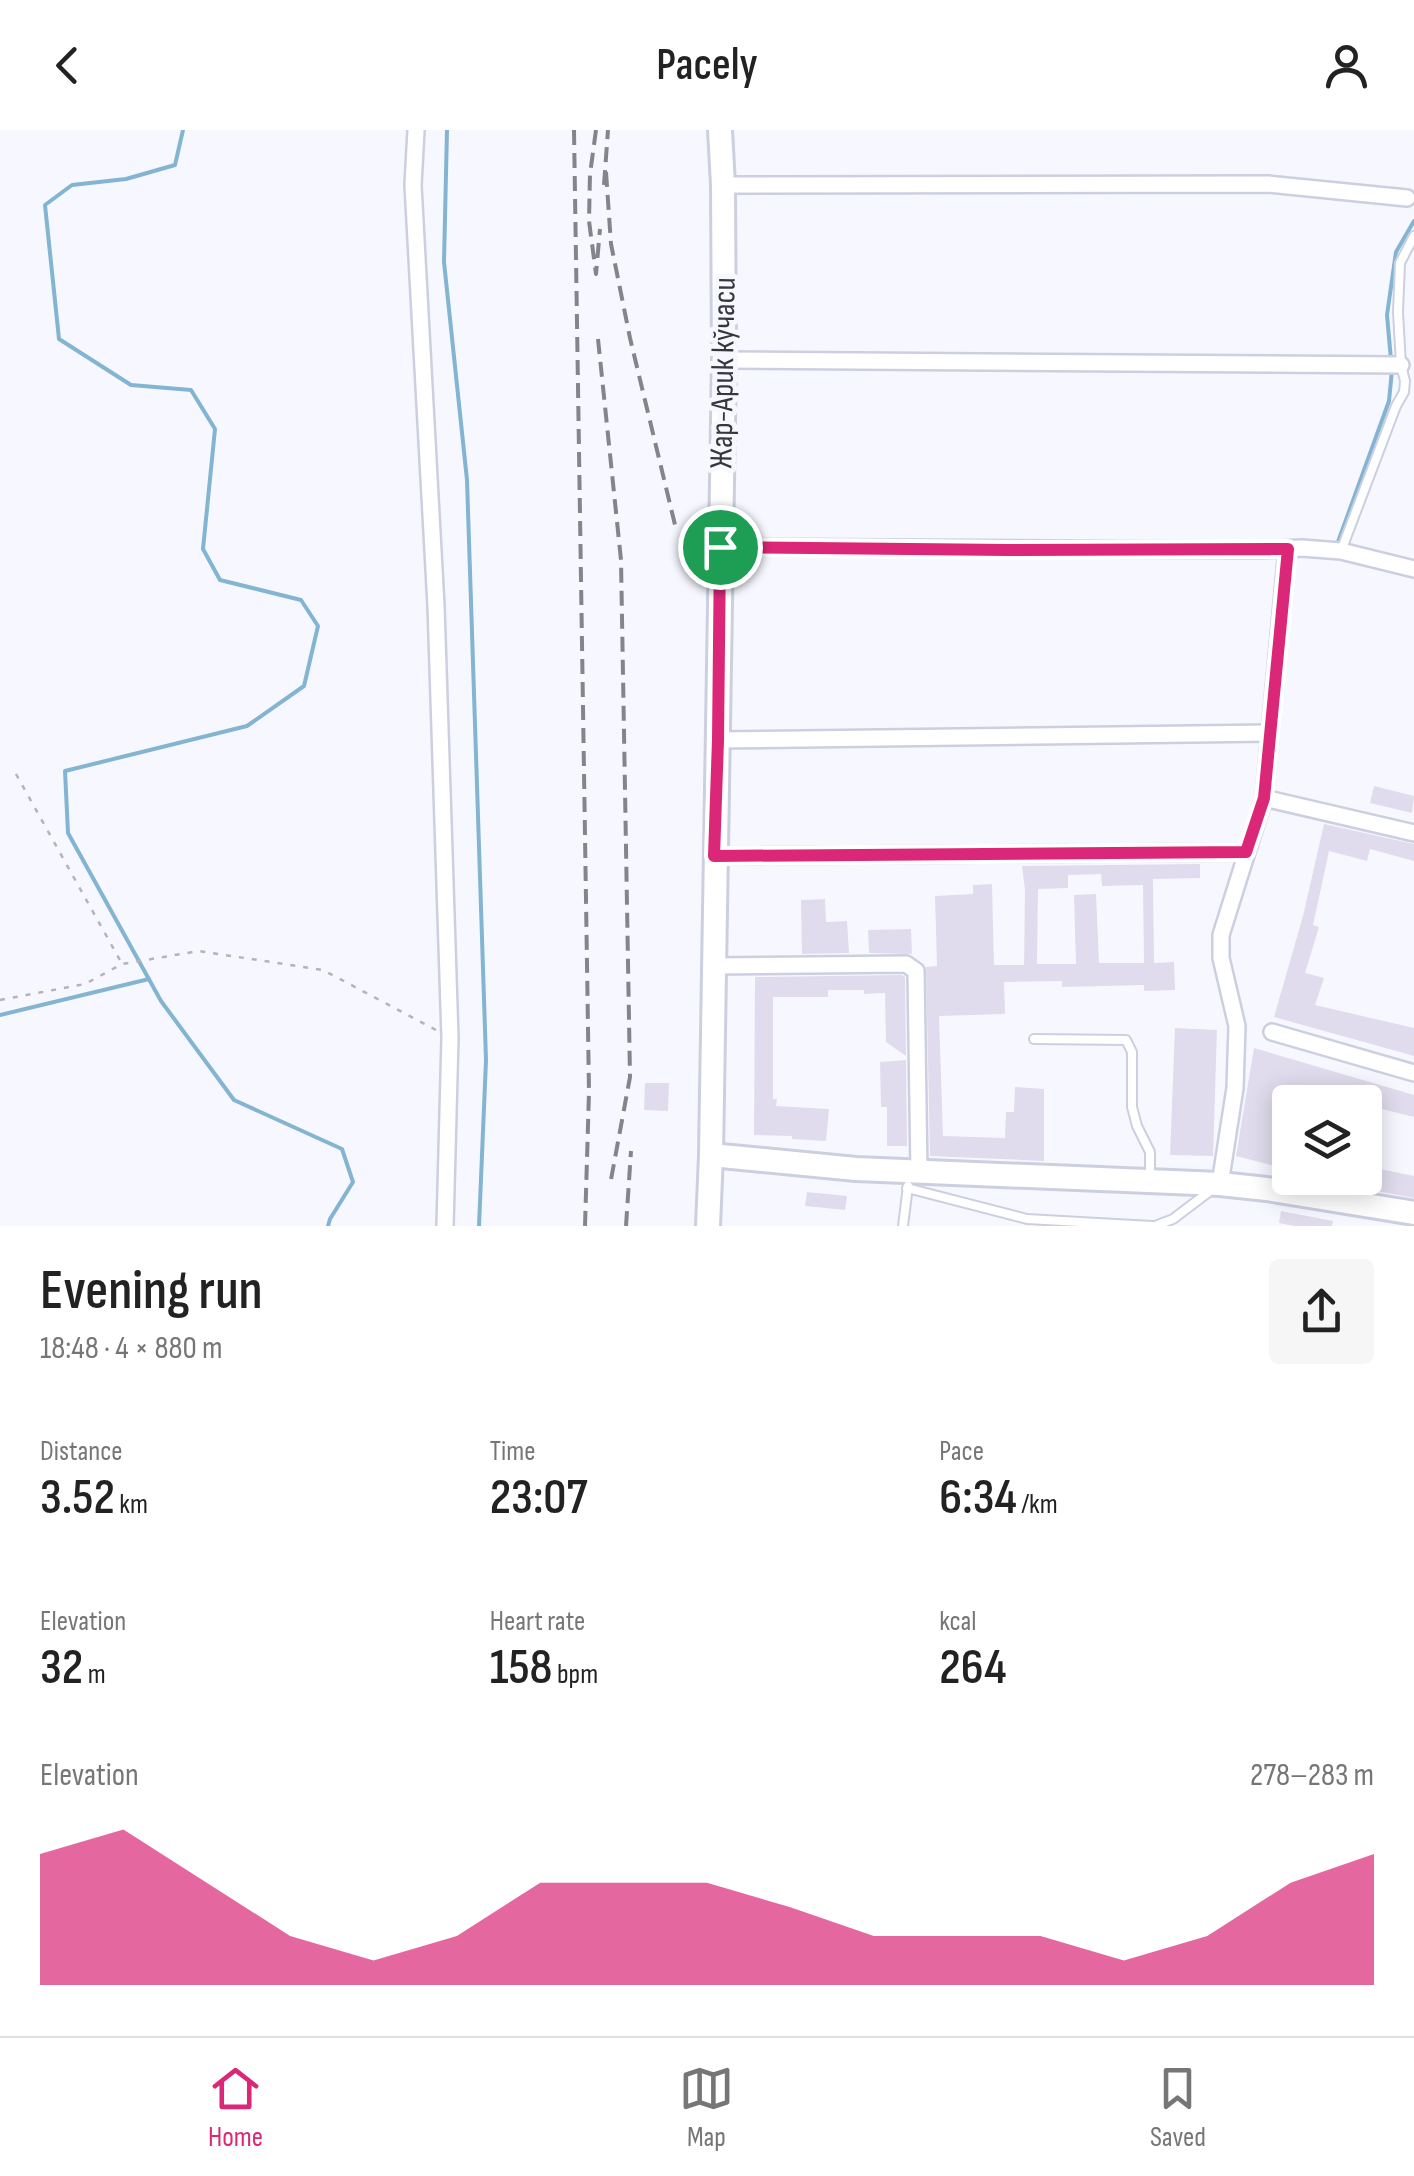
<!DOCTYPE html>
<meta charset="utf-8">
<style>
:root{--surface:#fff;--page:#f6f6f6;--text:#222;--muted:#767676;--line:#e0e0e0;--accent:#db2777}
body{margin:0;font-family:"Sofia Sans Condensed",sans-serif;background:var(--page);color:var(--text);height:100vh;display:flex;flex-direction:column;font-size:38px;white-space:nowrap}
*{box-sizing:border-box;margin:0}
p{font-size:32px;color:var(--muted)}
.icon{flex:none;width:55px;height:55px;fill:none;stroke:currentColor;stroke-width:2;stroke-linecap:round;stroke-linejoin:round}
.map{position:relative;height:1096px;overflow:hidden}
.drawer{display:flex;flex-direction:column;background:var(--surface);flex:1}
.drawer>*{flex:none}
.buttons{position:absolute;left:1272px;top:955px;display:grid;gap:20px}
.buttons a{display:grid;place-items:center;width:110px;height:110px;border-radius:10px;background:var(--surface);box-shadow:0 5px 25px #0003;font-size:50px}
.pin{position:absolute;display:grid;place-items:center;width:85px;height:85px;color:#fff;margin:-42px;border:5px solid #fff;border-radius:50%;box-shadow:0 2px 10px #0007}
.round{display:grid;place-items:center;flex:none;width:105px;height:105px;border-radius:10px;background:var(--page)}
.summary{display:flex;align-items:center;justify-content:space-between;height:170px;padding:0 40px}
h1{font-size:55px;font-weight:600;line-height:75px}
.stats{display:grid;grid-template-columns:repeat(3,1fr);gap:15px;height:170px;padding:10px 40px}
.stats div{display:grid;align-content:center}
.stats b{font-size:50px;font-weight:600}
.stats small{font-size:28px;font-weight:400}
.stats p{font-size:28px}
.chart{height:280px;padding:20px 40px}
.chart p{display:flex;justify-content:space-between}
.chart svg{width:100%;height:180px;margin-top:10px;fill:var(--accent);opacity:.7}
header{display:flex;justify-content:space-between;align-items:center;height:130px;padding:0 40px;background:var(--surface);font-size:45px;font-weight:600}
.tabs{display:flex;justify-content:space-around;align-items:center;height:140px;border-top:2px solid var(--line);background:var(--surface);font-size:28px;color:var(--muted)}
.tabs a{display:grid;justify-items:center;gap:5px}
.tabs .current{color:var(--accent)}
.map>svg:first-child{display:block}
.lines{fill:none;stroke-linecap:round;stroke-linejoin:round}
.stream{stroke:#83b4d2;stroke-width:4}
.building{fill:#e0dced;fill-rule:evenodd}
.lane-casing{stroke:#cccfe0;stroke-width:12}
.street-casing{stroke:#cccfe0;stroke-width:20}
.secondary-casing{stroke:#cccfe0;stroke-width:28}
.path{stroke:#b3b4bb;stroke-width:2.5;stroke-dasharray:5 8;stroke-linecap:butt}
.lane{stroke:#fff;stroke-width:8}
.street{stroke:#fff;stroke-width:15}
.secondary{stroke:#fff;stroke-width:22}
.rail{stroke:#83858b;stroke-width:4;stroke-dasharray:15 8;stroke-linecap:butt}
.route-casing{stroke:#fff;stroke-width:20}
.route{stroke:#db2777;stroke-width:12}
.labels{text-anchor:middle;stroke-width:10;stroke-linejoin:round;paint-order:stroke}
.street-label{font-size:32px;fill:#35373d;stroke:#f7f8ff}
</style>
<header><svg class="icon" aria-label="back" viewBox="0 0 24 24"><path d="M15 5l-7 7 7 7"/></svg>Pacely<svg class="icon" aria-label="person" viewBox="0 0 24 24"><circle cx="12" cy="8" r="4"/><path d="M4 21q1-7 8-7t8 7"/></svg></header>
<div class="map">
<svg width="1414" height="1096" viewBox="0 0 1414 1096">
<rect width="100%" height="100%" fill="#f7f8ff"/>
<g class="lines">
<g class="stream">
<path d="M183 0 175 35 126 49 72 55 45 75 59 209 131 255 191 260 215 299 203 419 220 450 301 470 318 496 304 556 247 596 65 641 68 703 161 871 234 970 342 1019 353 1052 330 1089 328 1096"/>
<path d="M447 0 444 132 467 350 486 930 479 1096"/>
<path d="M1391 230 1387 185 1396 122 1414 91"/>
<path d="M1338 412 1389 271 1392 240"/>
<path d="M0 885 149 849"/>
</g>
</g>
<g class="building">
<path d="M1374 656 1414 666 1412 683 1370 673Z"/>
<path d="M1324 694 1414 714V731L1370 719 1367 731 1329 721 1313 795 1319 797 1305 843 1324 848 1315 875 1414 898V926L1274 887 1303 786Z"/>
<path d="M1200 734V748L1153 749 1154 833 1174 832 1175 860 1144 861V855L1062 857V851L1004 852 1005 884 939 886 943 1006 1005 1008 1006 982H1014L1015 957 1044 959V1031L930 1026 926 837 937 836 935 766 973 764V755L992 754 994 835H1024L1025 760 1022 736ZM1101 744 1102 756 1143 755 1144 833H1099L1096 764 1074 765 1076 834H1037L1038 759 1068 758V745Z"/>
<path d="M825 769 826 792 847 791 849 823 802 824 801 770Z"/>
<path d="M911 799 912 824 869 823 868 800Z"/>
<path d="M902 845 905 847 906 926 886 912 885 863 864 864V860H828V867H773V969H777L776 976 829 979 826 1011 792 1009V1006L754 1005 755 847Z"/>
<path d="M1175 898 1217 900 1213 1026 1170 1025Z"/>
<path d="M1254 918 1414 965V987L1374 977 1367 998H1365V972H1346L1297 958 1294 972H1290V1040L1236 1026Z"/>
<path d="M906 930 907 1016H887V977H881L880 932Z"/>
<path d="M645 953H669L668 981 644 980Z"/>
<path d="M1365 1036 1414 1046V1068L1371 1060 1337 1051V1048H1365Z"/>
<path d="M807 1062 847 1066 845 1080 805 1076Z"/>
<path d="M1281 1081 1333 1091 1332 1096H1294L1279 1093Z"/>
</g>
<g class="lines">
<defs>
<g id="lane">
<path d="M1341 421 1396 276 1404 262 1405 251 1401 235 1398 182 1400 133 1414 106"/>
<path d="M1034 909 1126 910 1132 922V977L1137 996 1150 1022V1048"/>
<path d="M907 1058 1027 1089 1152 1096"/>
<path d="M903 1096 908 1056"/>
<path d="M1155 1096 1173 1089 1210 1061"/>
</g>
<g id="street">
<path d="M416 0 413 55 436 476 450 908 445 1096"/>
<path d="M723 55 1268 54 1407 68"/>
<path d="M724 230 1401 235"/>
<path d="M720 417 1260 420 1302 418 1341 421 1414 439"/>
<path d="M718 610 1270 603"/>
<path d="M1264 668 1414 703"/>
<path d="M715 726 1246 722"/>
<path d="M714 836 906 834 916 841 919 1042"/>
<path d="M1272 902 1414 943"/>
<path d="M1220 1054 1235 958 1237 896 1221 828V805L1264 668 1287 419"/>
</g>
<g id="secondary">
<path d="M711 1025 856 1039 1220 1054 1267 1059 1414 1083"/>
<path d="M708 1096 711 1025 724 230 723 55 720 0"/>
</g>
</defs>
<use href="#lane" class="lane-casing"/>
<use href="#street" class="street-casing"/>
<use href="#secondary" class="secondary-casing"/>
<g class="path">
<path d="M16 644 121 832"/>
<path d="M0 870 85 854 122 834 199 821 323 840 436 900"/>
</g>
<use href="#lane" class="lane"/>
<use href="#street" class="street"/>
<use href="#secondary" class="secondary"/>
<g class="rail">
<path d="M574 0 589 962 585 1096"/>
<path d="M596 0 590 44 589 91 596 144 600 99"/>
<path d="M606 42 611 114 630 208 676 399"/>
<path d="M604 55 608 0"/>
<path d="M598 209 621 430 630 947 610 1055"/>
<path d="M626 1096 631 1021"/>
</g>
</g>
<g class="lines">
<defs>
<path id="route" d="M720 417 1008 420 1288 419 1264 668 1246 722 714 726 718 610Z"/>
</defs>
<use href="#route" class="route-casing"/>
<use href="#route" class="route"/>
</g>
<g class="labels">
<g class="street-label">
<text transform="translate(722 243) rotate(-89)" y="11">Жар-Арик кўчаси</text>
</g>
</g>
</svg>
<div class="buttons">
<a><svg class="icon" aria-label="layers" viewBox="0 0 24 24"><path d="M12 4l9 5-9 5-9-5zM3 14l9 5 9-5"/></svg></a>
</div>
<div class="pin" style="left:720px;top:417px;background:#1e9e55"><svg class="icon" aria-label="arrive" viewBox="0 0 24 24"><path d="M6 21V4h12l-3 4 3 4H6"/></svg></div>
</div>
<section class="drawer">
<div class="summary"><div><h1>Evening run</h1><p>18:48 · 4 × 880 m</p></div><a class="round"><svg class="icon" aria-label="share" viewBox="0 0 24 24"><path d="M12 15V3M7 8l5-5 5 5M5 13v7h14v-7"/></svg></a></div>
<div class="stats">
<div><p>Distance</p><b>3.52<small> km</small></b></div>
<div><p>Time</p><b>23:07</b></div>
<div><p>Pace</p><b>6:34<small> /km</small></b></div>
</div>
<div class="stats">
<div><p>Elevation</p><b>32<small> m</small></b></div>
<div><p>Heart rate</p><b>158<small> bpm</small></b></div>
<div><p>kcal</p><b>264</b></div>
</div>
<div class="chart"><p><span>Elevation</span>278–283 m</p>
<svg viewBox="0 0 160 44" preserveAspectRatio="none"><path d="M0 44V12L10 6L20 19L30 32L40 38L50 32L60 19L70 19L80 19L90 25L100 32L110 32L120 32L130 38L140 32L150 19L160 12V44z"/></svg>
</div>
</section>
<nav class="tabs">
<a class="current"><svg class="icon" aria-label="home" viewBox="0 0 24 24"><path d="M3 11l9-7 9 7M6 9v11h12V9"/></svg>Home</a>
<a><svg class="icon" aria-label="map" viewBox="0 0 24 24"><path d="M3 6l6-2 6 2 6-2v14l-6 2-6-2-6 2zM9 4v14M15 6v14"/></svg>Map</a>
<a><svg class="icon" aria-label="saved" viewBox="0 0 24 24"><path d="M7 4h10v16l-5-4-5 4z"/></svg>Saved</a>
</nav>
